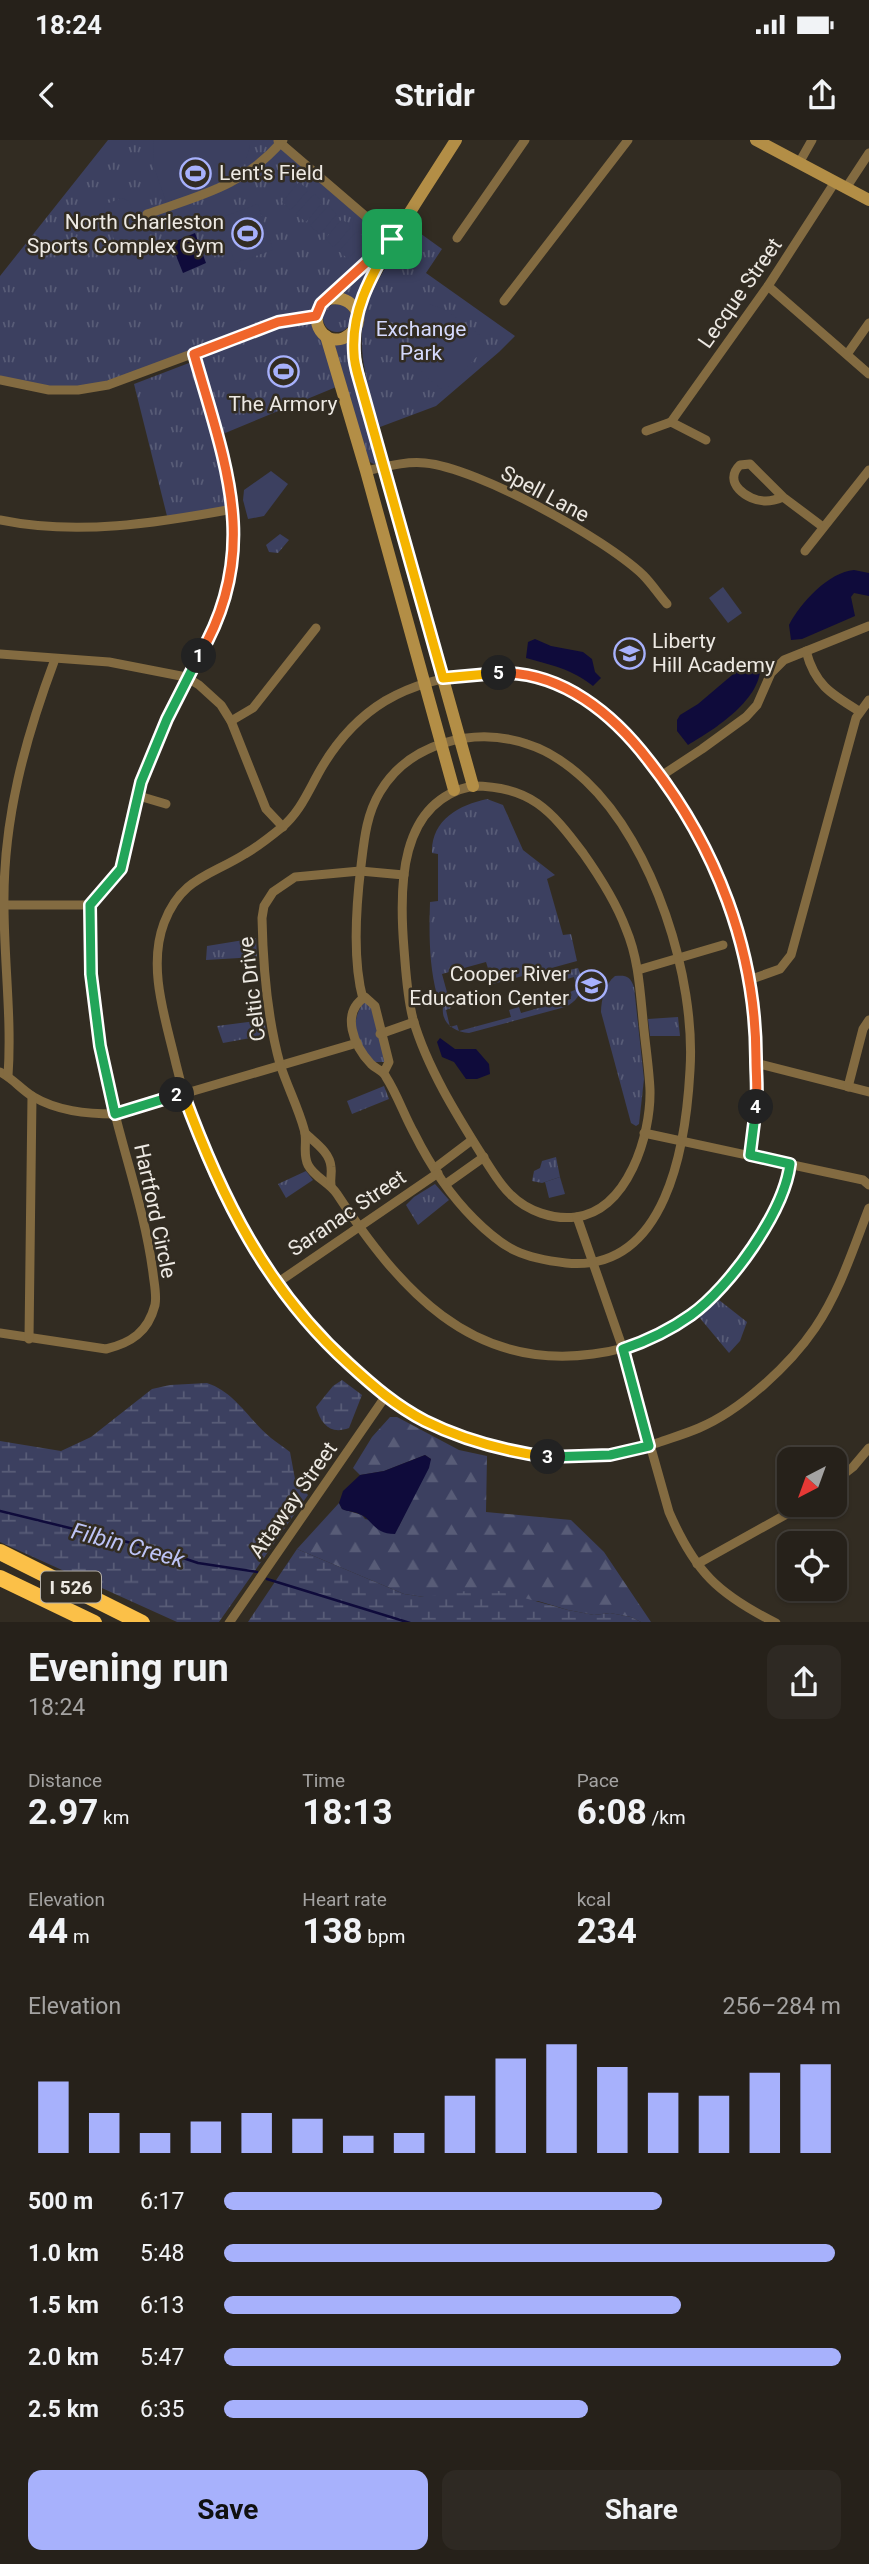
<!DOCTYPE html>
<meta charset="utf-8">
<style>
:root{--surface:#26211a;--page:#2e2923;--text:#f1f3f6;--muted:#a4a3a2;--line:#423e39;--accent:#a7b1fc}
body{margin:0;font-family:Roboto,sans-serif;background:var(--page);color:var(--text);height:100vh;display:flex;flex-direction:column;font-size:26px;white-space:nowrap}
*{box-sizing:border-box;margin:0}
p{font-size:23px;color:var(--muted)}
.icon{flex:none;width:38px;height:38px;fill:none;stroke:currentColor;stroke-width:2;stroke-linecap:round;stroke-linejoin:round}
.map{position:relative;height:1482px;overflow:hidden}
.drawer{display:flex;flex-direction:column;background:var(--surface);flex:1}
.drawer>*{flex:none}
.needle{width:46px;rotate:221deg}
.controls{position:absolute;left:777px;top:1307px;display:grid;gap:14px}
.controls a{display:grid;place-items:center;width:70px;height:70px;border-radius:14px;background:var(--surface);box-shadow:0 2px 5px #0004,0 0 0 2px var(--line);font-size:35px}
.pin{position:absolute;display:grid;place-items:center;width:60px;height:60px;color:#fff;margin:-30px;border-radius:14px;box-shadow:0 4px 10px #0006}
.km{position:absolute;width:35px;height:35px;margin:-18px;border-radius:50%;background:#222;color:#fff;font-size:19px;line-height:35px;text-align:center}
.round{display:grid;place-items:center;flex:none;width:74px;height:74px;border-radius:14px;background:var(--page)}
.summary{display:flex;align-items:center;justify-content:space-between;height:119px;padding:0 28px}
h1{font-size:38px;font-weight:700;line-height:52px}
.metrics{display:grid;grid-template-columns:repeat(3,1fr);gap:10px;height:119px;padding:7px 28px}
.metrics div{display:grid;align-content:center}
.metrics b{font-size:35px;font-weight:700}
.metrics small{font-size:19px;font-weight:400}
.metrics p{font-size:19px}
.chart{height:196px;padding:14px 28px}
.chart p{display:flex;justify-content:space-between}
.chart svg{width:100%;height:126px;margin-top:7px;stroke:var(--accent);stroke-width:6}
.button{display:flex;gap:14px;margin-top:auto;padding:14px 28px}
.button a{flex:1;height:80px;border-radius:14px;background:var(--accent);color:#111;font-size:28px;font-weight:700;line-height:80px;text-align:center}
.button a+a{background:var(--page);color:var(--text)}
ul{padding:0 28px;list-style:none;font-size:23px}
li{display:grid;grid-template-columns:112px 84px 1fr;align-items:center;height:52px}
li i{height:18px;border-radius:9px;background:var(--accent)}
.status{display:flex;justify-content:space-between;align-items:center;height:49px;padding:0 35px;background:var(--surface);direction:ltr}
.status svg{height:19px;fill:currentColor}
header{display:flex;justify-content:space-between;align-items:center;height:91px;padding:0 28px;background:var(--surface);font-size:32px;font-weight:700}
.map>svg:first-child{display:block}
.grass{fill:url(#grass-tufts)}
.forest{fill:url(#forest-firs)}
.wetland{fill:url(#wetland-marsh)}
.garden{fill:#3c4060}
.water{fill:#0f0b3b}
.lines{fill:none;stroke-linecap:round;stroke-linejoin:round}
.stream{stroke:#0f0b3b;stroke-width:2.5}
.street{stroke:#836b41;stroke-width:9}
.secondary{stroke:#b38e46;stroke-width:12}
.highway{stroke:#fbc048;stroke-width:16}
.split-1-casing{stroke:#fff;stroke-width:14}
.split-2-casing{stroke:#fff;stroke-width:14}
.split-3-casing{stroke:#fff;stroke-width:14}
.split-4-casing{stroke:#fff;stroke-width:14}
.split-5-casing{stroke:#fff;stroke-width:14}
.split-6-casing{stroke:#fff;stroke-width:14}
.split-1{stroke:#f0652b;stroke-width:9}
.split-2{stroke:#22a559;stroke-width:9}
.split-3{stroke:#f5b400;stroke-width:9}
.split-4{stroke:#22a559;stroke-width:9}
.split-5{stroke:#f0652b;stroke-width:9}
.split-6{stroke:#f5b400;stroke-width:9}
.labels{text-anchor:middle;stroke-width:5;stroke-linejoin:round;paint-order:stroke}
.shield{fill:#322c22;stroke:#b5b0a9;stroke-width:2}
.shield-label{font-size:19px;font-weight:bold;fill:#ede9e3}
.poi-label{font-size:21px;fill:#ede9e3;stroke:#322c22;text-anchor:start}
.street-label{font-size:21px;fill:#ede9e3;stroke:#322c22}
.park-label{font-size:21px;fill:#d5dafd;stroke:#322c22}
.water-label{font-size:23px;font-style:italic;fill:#bdc4f6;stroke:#322c22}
</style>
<div class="status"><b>18:24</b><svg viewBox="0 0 49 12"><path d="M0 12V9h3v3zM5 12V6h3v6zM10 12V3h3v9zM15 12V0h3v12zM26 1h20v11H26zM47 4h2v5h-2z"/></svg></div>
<header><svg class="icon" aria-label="back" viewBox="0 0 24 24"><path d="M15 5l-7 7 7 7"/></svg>Stridr<svg class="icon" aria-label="share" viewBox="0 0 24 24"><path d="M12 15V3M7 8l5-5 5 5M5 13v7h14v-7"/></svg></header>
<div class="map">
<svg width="869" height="1483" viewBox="0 0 869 1483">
<defs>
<pattern id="grass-tufts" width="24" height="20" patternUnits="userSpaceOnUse" patternTransform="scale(1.75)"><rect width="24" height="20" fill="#3c4060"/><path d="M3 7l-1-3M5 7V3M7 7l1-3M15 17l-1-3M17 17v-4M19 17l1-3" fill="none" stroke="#585c77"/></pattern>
<pattern id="forest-firs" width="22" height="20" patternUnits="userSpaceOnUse" patternTransform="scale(1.75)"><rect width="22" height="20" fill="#3c4060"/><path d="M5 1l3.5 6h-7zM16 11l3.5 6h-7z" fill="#585c77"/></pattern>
<pattern id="wetland-marsh" width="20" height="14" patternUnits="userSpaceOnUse" patternTransform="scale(1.75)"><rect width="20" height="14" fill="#3c4060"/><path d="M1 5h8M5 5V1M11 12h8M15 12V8" fill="none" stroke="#585c77"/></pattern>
</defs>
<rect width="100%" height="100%" fill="#322c22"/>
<g class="grass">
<path d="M108 0H276L392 99 317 170 341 245 218 296 194 214 78 250 0 241V136Z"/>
<path d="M417 91 442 109 426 133 515 196 499 212 436 266 380 287C358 216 348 175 397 112L400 114Z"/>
<path d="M367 129 370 130 354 162 343 154Z"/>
<circle cx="337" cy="178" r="14"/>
<path d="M349 202 377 323 374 324 370 322 366 314 334 203Z"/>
<path d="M189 223 193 224 224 332 229 357 224 368 167 376 134 244Z"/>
<path d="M280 394 289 400 278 413 269 412 266 405Z"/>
<path d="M487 659 503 665 523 710 555 735 547 739 563 795 571 794 577 821 493 844 486 822 442 834 448 856 443 858 437 855C429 825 429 793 430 762L438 761V714L432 713C431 680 459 665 487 659Z"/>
<path d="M256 798 257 817 206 820 207 806Z"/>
<path d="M578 828C585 845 582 859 565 867L469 893C454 892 441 883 443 867L450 864 451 868 446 870 450 887 457 885 459 891 511 877 509 870 519 867 521 873 571 859 570 852 577 849 574 837 567 839 565 831Z"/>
<path d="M615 836C626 835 630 836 634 847L644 939 639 984 636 986 631 983 601 872C601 860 605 844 615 836Z"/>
<path d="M364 862 372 864 387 922H372C357 901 348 884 364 862Z"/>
<path d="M678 877 680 896H650L648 879Z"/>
<path d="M264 880 267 895 223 903 217 886Z"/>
<path d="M384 946 389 959 352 974 347 961Z"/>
<path d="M556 1017 560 1037 542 1043 532 1041 534 1031 540 1028 542 1021Z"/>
<path d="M306 1031 313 1040 286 1058 278 1044Z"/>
<path d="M435 1044 449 1060 418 1085 406 1065 414 1057Z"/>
<path d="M719 1160 747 1182 740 1201 729 1213 699 1177Z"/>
</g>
<path class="forest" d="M390 1277H397L459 1310 487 1316 486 1372 571 1380 604 1412 651 1482H641L631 1477 610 1473 594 1475 568 1470 538 1461 424 1457 404 1454 297 1409 339 1363 342 1369 362 1375 365 1379 399 1386 431 1319 425 1315 384 1331 360 1335 353 1328 372 1297Z"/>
<g class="wetland">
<path d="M342 1240 362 1255 349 1288C330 1295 321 1284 316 1267L333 1246Z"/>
<path d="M207 1243C235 1252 249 1280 271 1298 277 1303 284 1307 290 1312L295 1339 308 1355 219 1482H177L0 1402V1301L61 1311 91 1297 152 1249 170 1245Z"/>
<path d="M297 1409 404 1454 424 1457 466 1451H499L568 1470 594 1475 610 1473 631 1477 641 1482H248Z"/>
</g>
<g class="garden">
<path d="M153 0H245L250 5C244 44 197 50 166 62L154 27Z"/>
<path d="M299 42 308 50 291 70 282 62Z"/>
<path d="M314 54 323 62 306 82 296 74Z"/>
<path d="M122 58 129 61 146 107 143 115 126 121 120 118 104 69 106 64Z"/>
<path d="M258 64 273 110 235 123 220 78Z"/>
<path d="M328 66 337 74 320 94 310 86Z"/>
<path d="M342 79 351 87 334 107 325 99Z"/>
<path d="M357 91 366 99 348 119 339 111Z"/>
<path d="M430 164 448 171 483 198 484 209 444 251C407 225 399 200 430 164Z"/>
<path d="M271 331 288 344 264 376 248 379 243 360 244 350Z"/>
<path d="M723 447 742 473 728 483 709 458Z"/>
<path d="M560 1037 565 1054 549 1058 545 1042Z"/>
</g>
<g class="water">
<path d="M195 93 206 123 183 133 171 103Z"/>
<path d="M854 430 869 433V456L854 453 851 457 855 476 802 499 791 500 789 485C800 463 829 432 854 430Z"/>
<path d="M535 499 551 506 583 512 592 519 595 532 601 538 593 546C572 529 551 525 526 518L528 502Z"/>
<path d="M753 522 760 524C764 558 714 590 688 605L677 591V580L680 575 698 564 738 530Z"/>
<path d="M440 898 455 909H476L489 924 490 934 477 939H466L454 922 442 917 437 902Z"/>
<path d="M425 1315 431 1319 429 1328 395 1394C373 1394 372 1378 359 1374 354 1371 348 1372 342 1369L339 1363 343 1351 360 1335 384 1331Z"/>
</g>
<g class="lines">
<g class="stream">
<path d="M0 1371 156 1409 198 1423 257 1432"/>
<path d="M267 1439 410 1483"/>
</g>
<g class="street">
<path d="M278 1 392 99"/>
<path d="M799 23 812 0"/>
<path d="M846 48 869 13"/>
<path d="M147 74C201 55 244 46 283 0"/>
<path d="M457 98 525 0"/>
<path d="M768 146 869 234"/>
<path d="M504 161 628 0"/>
<path d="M848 213 869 183"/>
<path d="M194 214 231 347 234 377 232 430 211 495 186 537 141 642 121 729 90 765 91 834 100 906 115 974 357 903"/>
<path d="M0 240 49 250H78L108 245 278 182 316 176"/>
<path d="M671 282 768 146 835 42"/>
<path d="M646 291 671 282 706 300"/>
<path d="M366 331C385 327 405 321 425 323 478 328 604 398 643 435 652 444 659 455 667 464"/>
<path d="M783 357C778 359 772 361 766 361 747 361 722 342 740 325L750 324 783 357 823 387"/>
<path d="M0 380C77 396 157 383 233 369"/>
<path d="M805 411 869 330"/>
<path d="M806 511C815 545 831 554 859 571"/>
<path d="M0 514 109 522 186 537 199 545 221 565 231 581 266 669 283 687"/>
<path d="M231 581 253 568 316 488"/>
<path d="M661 636 702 609 746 577 757 565 771 533 784 520 869 486"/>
<path d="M473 646C530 646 551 670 583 713 600 737 616 762 626 789 638 817 640 849 643 880 645 903 649 927 650 950 651 995 628 1070 576 1077 553 1080 527 1071 511 1055 500 1045 493 1032 485 1020 458 977 427 928 413 879 407 856 406 833 404 809 399 748 398 661 473 646Z"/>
<path d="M139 656 166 664"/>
<path d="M404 735 360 731 295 737 273 752 264 766 262 778C263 827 267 877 280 924 287 946 298 967 304 989 308 1001 302 1013 308 1025 315 1038 329 1042 337 1054 399 1148 470 1231 593 1214 636 1209 674 1190 706 1161 741 1130 784 1071 790 1024"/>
<path d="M1 765H90"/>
<path d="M638 830 723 805"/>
<path d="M749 840 780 829 791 815 856 578 869 560"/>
<path d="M363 859C352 819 356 767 361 726 364 701 366 675 380 652 409 603 474 586 527 604 550 611 569 625 586 641 654 705 696 838 690 930 686 1004 667 1133 566 1123 523 1118 505 1110 474 1079 450 1055 429 1023 414 993 404 975 397 954 386 937 383 930 376 929 371 924 354 906 340 873 365 857L375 866 389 922 384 932"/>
<path d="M380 894 414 882"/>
<path d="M756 923 869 952"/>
<path d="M0 932C12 938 21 949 32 956 57 971 86 974 115 974 128 1026 146 1079 153 1133 154 1143 157 1155 155 1165 148 1192 131 1203 106 1209L0 1193"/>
<path d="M8 936C12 879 4 822 4 765 3 679 25 599 55 519"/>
<path d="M848 947 863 889 869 880"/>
<path d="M305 993C314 1002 330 1012 331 1027 332 1033 330 1039 331 1045"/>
<path d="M644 993 863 1040 869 1045"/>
<path d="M750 1015C755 971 760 927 756 883 747 786 708 695 649 620 631 596 611 575 585 559 553 539 517 532 480 534 446 536 414 544 385 561 357 578 334 605 318 634 307 654 299 673 281 688 270 697 257 707 245 714 210 736 181 738 164 783 147 828 166 880 176 924 205 1049 281 1177 384 1256 458 1313 568 1332 657 1303 671 1298 685 1294 699 1288 740 1271 790 1225 815 1188 840 1151 853 1109 869 1068"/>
<path d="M435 1028 472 1000"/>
<path d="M446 1044 484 1017"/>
<path d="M577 1077 623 1209 669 1372C695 1432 718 1454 776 1483"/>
<path d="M277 1143 438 1033"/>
<path d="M29 1199 32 956"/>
<path d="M835 1341 853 1327 869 1308"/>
<path d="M697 1424 803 1365"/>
<path d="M229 1483 385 1257"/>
</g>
<g class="secondary">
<path d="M756 0 869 60"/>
<path d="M326 160C348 151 371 177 350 194 330 211 307 186 321 164L392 99"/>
<path d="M357 171C383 109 420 57 456 0"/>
<path d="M355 189 354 214 361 246 473 646"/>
<path d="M326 196 366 331 454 650"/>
</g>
<g class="highway">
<path d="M0 1412 142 1483"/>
<path d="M0 1438 94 1483"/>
</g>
</g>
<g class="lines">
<defs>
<path id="split-1" d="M199 516C262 410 225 323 194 214L278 182 316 176 321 164 392 99"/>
<path id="split-2" d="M177 955 115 974 100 906 91 834 90 765 121 729 141 642 167 579 199 516"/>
<path id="split-3" d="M177 955 183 953C221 1057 266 1149 349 1224 373 1246 396 1266 425 1281 465 1301 505 1311 548 1317"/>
<path id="split-4" d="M548 1317 610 1315 649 1306 623 1209C647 1201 670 1190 691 1175 730 1147 784 1072 790 1024L750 1015 756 967"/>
<path id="split-5" d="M499 533C562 531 614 575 649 621 716 706 756 810 756 919 756 935 758 951 756 967"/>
<path id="split-6" d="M392 99C372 135 351 170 354 213 354 224 358 235 361 246L443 538 499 533"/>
</defs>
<use href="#split-1" class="split-1-casing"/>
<use href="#split-2" class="split-2-casing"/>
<use href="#split-3" class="split-3-casing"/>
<use href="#split-4" class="split-4-casing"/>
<use href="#split-5" class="split-5-casing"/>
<use href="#split-6" class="split-6-casing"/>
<use href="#split-1" class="split-1"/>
<use href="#split-2" class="split-2"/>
<use href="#split-3" class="split-3"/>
<use href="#split-4" class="split-4"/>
<use href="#split-5" class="split-5"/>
<use href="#split-6" class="split-6"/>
</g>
<defs>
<symbol id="stadium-ring" viewBox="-11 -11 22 22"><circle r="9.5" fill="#322c22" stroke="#a7b1fc" stroke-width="1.5"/><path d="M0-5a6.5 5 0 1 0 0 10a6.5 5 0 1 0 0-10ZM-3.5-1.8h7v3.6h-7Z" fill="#a7b1fc"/></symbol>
<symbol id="school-ring" viewBox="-11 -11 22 22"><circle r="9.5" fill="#322c22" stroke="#a7b1fc" stroke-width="1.5"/><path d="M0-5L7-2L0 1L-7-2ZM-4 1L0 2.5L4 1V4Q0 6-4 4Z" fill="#a7b1fc"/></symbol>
</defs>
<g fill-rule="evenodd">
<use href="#stadium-ring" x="178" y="16" width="35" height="35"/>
<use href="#stadium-ring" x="230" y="76" width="35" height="35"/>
<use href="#stadium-ring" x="266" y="214" width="35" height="35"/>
<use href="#school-ring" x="612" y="496" width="35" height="35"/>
<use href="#school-ring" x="574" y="828" width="35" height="35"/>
</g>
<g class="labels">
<rect class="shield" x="41" y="1431.5" width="60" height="31" rx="5"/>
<g class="shield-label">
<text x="71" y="1454">I 526</text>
</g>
<g class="poi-label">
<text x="219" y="40">Lent's Field</text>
<text x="224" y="89" text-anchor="end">North Charleston<tspan x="224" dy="24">Sports Complex Gym</tspan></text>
<text x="283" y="271" text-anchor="middle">The Armory</text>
<text x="652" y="508">Liberty<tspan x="652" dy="24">Hill Academy</tspan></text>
<text x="569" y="841" text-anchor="end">Cooper River<tspan x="569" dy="24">Education Center</tspan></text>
</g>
<g class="street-label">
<text transform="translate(740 153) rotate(-55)" y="7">Lecque Street</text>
<text transform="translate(545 354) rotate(28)" y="7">Spell Lane</text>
<text transform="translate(252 849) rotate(-97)" y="7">Celtic Drive</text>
<text transform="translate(155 1071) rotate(78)" y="7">Hartford Circle</text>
<text transform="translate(347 1073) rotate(-34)" y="7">Saranac Street</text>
<text transform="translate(293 1360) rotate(-55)" y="7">Attaway Street</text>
</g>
<g class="park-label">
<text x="421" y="196">Exchange<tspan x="421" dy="24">Park</tspan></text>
</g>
<g class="water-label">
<text transform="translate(128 1405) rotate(15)" y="8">Filbin Creek</text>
</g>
</g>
</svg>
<div class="controls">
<a><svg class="needle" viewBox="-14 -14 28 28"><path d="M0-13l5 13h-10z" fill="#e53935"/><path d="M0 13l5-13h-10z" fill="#a4a3a2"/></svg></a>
<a><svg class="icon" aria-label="locate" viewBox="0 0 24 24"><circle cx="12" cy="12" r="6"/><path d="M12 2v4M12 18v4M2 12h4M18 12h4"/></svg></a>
</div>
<div class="pin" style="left:392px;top:99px;background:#1e9e55"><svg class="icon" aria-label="arrive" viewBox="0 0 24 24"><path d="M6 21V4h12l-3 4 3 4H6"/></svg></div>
<b class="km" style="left:199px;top:516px">1</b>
<b class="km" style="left:177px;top:955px">2</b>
<b class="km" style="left:548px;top:1317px">3</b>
<b class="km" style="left:756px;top:967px">4</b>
<b class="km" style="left:499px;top:533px">5</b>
</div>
<section class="drawer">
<div class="summary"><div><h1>Evening run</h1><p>18:24</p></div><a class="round"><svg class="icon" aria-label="share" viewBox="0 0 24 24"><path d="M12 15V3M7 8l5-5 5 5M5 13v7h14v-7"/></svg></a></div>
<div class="metrics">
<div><p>Distance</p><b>2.97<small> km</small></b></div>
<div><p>Time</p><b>18:13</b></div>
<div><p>Pace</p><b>6:08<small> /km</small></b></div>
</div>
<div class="metrics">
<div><p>Elevation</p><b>44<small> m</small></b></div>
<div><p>Heart rate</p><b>138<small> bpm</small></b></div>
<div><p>kcal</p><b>234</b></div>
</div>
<div class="chart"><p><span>Elevation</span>256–284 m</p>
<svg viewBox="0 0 160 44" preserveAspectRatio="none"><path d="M5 44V19M15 44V30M25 44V37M35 44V33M45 44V30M55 44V32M65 44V38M75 44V37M85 44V24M95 44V11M105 44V6M115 44V14M125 44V23M135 44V24M145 44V16M155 44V13"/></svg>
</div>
<ul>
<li><b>500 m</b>6:17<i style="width:71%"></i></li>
<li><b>1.0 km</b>5:48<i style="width:99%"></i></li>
<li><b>1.5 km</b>6:13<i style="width:74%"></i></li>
<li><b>2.0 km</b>5:47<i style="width:100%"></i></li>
<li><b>2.5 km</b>6:35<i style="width:59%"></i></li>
</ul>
<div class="button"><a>Save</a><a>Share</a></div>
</section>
